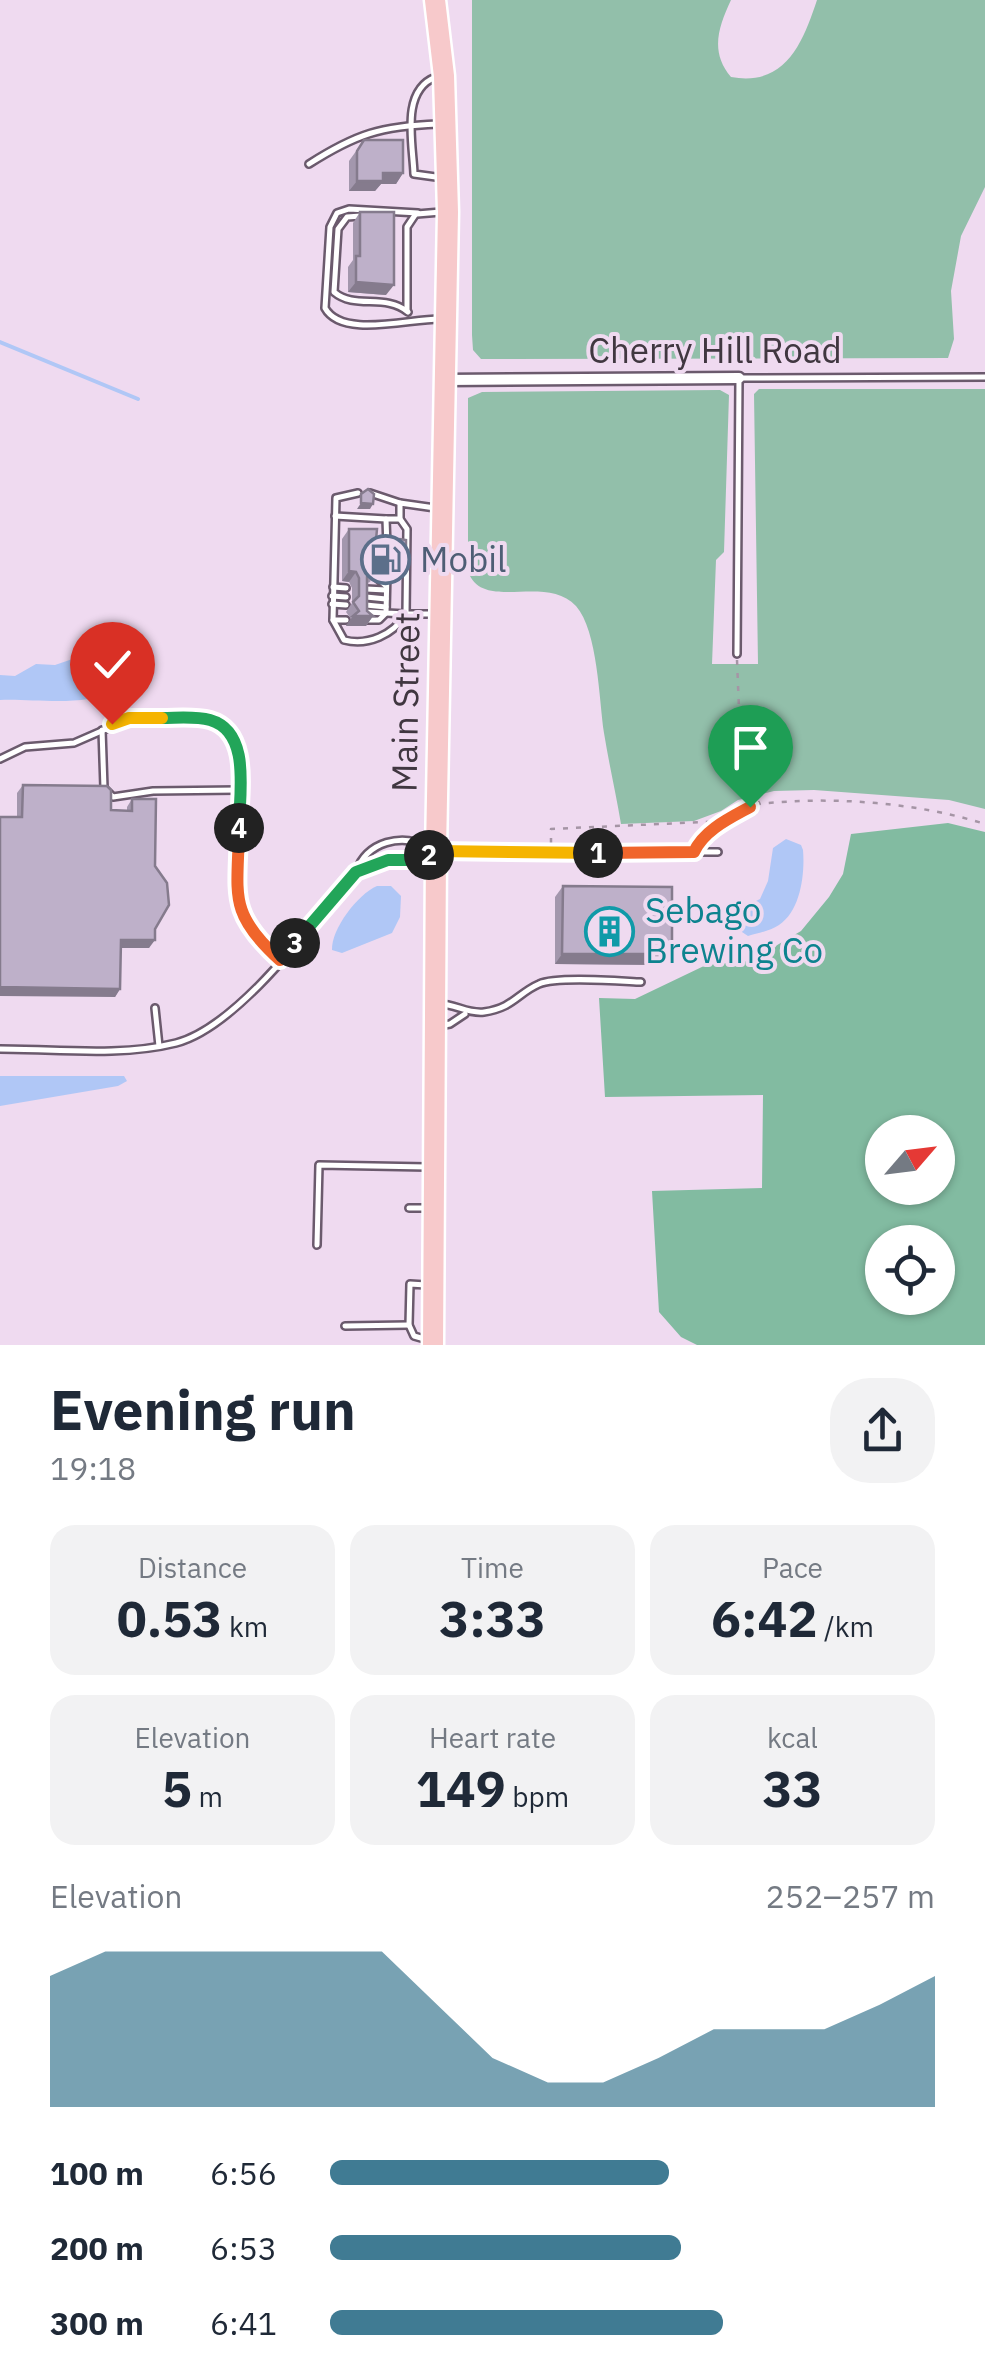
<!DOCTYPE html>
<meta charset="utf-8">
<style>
:root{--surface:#fff;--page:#f2f2f3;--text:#1f2937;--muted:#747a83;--accent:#407b93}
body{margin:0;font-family:"IBM Plex Sans",sans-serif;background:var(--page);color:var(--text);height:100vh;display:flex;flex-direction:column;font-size:38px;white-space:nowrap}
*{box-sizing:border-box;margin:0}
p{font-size:32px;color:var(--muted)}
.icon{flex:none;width:55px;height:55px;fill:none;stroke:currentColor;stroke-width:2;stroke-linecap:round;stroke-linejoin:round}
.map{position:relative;height:1345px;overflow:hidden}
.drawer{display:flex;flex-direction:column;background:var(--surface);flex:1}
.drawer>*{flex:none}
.needle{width:65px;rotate:62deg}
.controls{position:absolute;left:865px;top:1115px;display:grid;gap:20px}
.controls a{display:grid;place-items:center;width:90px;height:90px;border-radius:50%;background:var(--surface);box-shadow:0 2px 8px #0004;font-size:50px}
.pin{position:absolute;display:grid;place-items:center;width:85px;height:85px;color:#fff;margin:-102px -42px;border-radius:50% 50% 50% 0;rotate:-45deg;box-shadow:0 0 10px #0007}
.pin .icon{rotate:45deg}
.km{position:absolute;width:50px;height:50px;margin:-25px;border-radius:50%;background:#222;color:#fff;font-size:28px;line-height:50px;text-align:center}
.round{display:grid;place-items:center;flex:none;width:105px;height:105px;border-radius:40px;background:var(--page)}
.headline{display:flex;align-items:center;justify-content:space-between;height:170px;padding:0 50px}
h1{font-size:55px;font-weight:800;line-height:75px}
.stats{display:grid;grid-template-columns:repeat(3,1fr);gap:15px;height:170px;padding:10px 50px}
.stats div{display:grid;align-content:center;border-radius:25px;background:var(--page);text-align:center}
.stats b{font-size:50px;font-weight:800}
.stats small{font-size:28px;font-weight:400}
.stats p{font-size:28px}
.chart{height:280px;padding:20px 50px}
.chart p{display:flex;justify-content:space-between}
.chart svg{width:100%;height:180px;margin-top:10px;fill:var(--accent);opacity:.7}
ul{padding:0 50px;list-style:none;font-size:32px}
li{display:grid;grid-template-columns:160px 120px 1fr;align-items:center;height:75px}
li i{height:25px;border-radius:12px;background:var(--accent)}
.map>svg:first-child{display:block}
.green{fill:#92bfaa}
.forest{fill:#82bba1;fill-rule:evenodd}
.water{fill:#b0c7f6}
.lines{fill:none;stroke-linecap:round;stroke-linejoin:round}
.stream{stroke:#b0c7f6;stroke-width:4}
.lane-casing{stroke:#6b5a6d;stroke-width:10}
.street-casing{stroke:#6b5a6d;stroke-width:15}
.highway-casing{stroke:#fff;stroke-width:25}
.path{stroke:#a595a5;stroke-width:2.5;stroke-dasharray:5 8;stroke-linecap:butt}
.lane{stroke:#fff;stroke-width:5}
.street{stroke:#fff;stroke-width:10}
.highway{stroke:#f7c9cb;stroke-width:20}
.wall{fill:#a397ad}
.shaded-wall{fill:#857b8d}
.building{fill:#beb0c9;stroke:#857b8d;stroke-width:2.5}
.split-1-casing{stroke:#fff;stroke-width:20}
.split-2-casing{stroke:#fff;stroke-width:20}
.split-3-casing{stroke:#fff;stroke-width:20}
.split-4-casing{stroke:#fff;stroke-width:20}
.split-5-casing{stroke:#fff;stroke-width:20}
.split-6-casing{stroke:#fff;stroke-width:20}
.split-1{stroke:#f0652b;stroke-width:12}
.split-2{stroke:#f5b400;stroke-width:12}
.split-3{stroke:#22a559;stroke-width:12}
.split-4{stroke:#f0652b;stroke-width:12}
.split-5{stroke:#22a559;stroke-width:12}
.split-6{stroke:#f5b400;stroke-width:12}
.labels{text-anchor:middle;stroke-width:8;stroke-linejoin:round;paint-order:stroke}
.street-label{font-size:35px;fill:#403740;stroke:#efdaf0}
.service-label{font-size:35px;fill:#4e5e75;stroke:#efdaf0;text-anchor:start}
.culture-label{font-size:35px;fill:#0d838f;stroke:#efdaf0;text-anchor:start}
</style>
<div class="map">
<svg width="985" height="1345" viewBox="0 0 985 1345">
<rect width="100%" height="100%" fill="#efdaf0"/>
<g class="green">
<path d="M472 0H731C718 28 710 52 731 77 786 87 803 42 817 0H985V187L961 236 951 291 954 339 948 358 481 359 473 350 472 335Z"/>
<path d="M759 389H985V809L949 800 814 790 774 791 738 800 721 811 694 821 621 824C616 794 609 764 604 733 599 700 598 631 576 606 545 573 482 613 468 571V398L482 392 720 390 729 395 724 552 716 560 712 664H758L754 394Z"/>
</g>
<path class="forest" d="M948 823 985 832V1345H697L681 1337 659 1312 652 1191 762 1188 763 1095 605 1097 599 998 635 999 706 965 750 961 801 931 829 897 843 874 851 834ZM882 1132H938V1188H882ZM882 1242H938V1298H882Z"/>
<g class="water">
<path d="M93 652 109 658 115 668 111 690C88 708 30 698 0 700V675L15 676 36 664 55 665Z"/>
<path d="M786 839 801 845 803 850C805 873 801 911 779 925 770 931 758 933 748 936L739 930 736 911 760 899 768 881 773 848Z"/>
<path d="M377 886H391L401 896 400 917 392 933 342 953 332 950C331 929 358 894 377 886Z"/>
<path d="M0 1076H124L127 1081 118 1086 0 1106Z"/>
</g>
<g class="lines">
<path class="stream" d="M0 342 138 399"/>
<defs>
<g id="lane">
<path d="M436 77C400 90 413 144 414 174L443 178"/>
<path d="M309 164C356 134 381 126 438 124"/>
<path d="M418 213 349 209 337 213 330 227 325 308C342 339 411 318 441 319"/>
<path d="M417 214 441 212"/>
<path d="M361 216 347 217 338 229 334 292C355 310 385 293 408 312"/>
<path d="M407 310V227L415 215"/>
<path d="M358 493 336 498 333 620 344 640C368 646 393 635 406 614"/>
<path d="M370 493 400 503"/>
<path d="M435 508 400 503V519L407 529 406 614H437"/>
<path d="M335 516 386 519"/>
<path d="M387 547 386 519H400"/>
<path d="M375 570V576L386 586"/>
<path d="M387 571 386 613 406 614"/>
<path d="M333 587 346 588"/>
<path d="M366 589 386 590"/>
<path d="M332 596 346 597"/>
<path d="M366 597 386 599"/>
<path d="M332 604 346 605"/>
<path d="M366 605 386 607"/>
<path d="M366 612 386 613"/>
<path d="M333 620H346"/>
<path d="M367 620H379L386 613"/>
<path d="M737 654 739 378 985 377"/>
<path d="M102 730 104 788 113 797 153 791 238 790"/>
<path d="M0 759 25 747 74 743 129 719H209L227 729 238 750V896C242 926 258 940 280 960"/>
<path d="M443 851 718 852"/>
<path d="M356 872 388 860 418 861 429 854"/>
<path d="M439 1004C456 1004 467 1014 484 1012 513 1008 518 993 539 984 556 976 619 981 641 982"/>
<path d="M155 1008 159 1046"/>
<path d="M439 1026 450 1024 465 1014"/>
<path d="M0 1049C56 1049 120 1057 176 1043 238 1027 314 922 356 872 367 841 402 833 428 847"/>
<path d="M409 1208H426"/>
<path d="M317 1245 319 1165 427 1167"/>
<path d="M426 1285 410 1284 409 1325 414 1336 428 1340"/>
<path d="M345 1326 409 1325"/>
</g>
<path id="street" d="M446 380 739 378"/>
<path id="highway" d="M433 1345 436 851 448 212 444 76 435 0"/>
</defs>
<use href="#lane" class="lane-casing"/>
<use href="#street" class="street-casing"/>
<use href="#highway" class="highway-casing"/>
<g class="path">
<path d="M737 660 739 709 759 804C831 796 915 802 985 824"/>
<path d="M699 842 719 825 759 804"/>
<path d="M551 843V829L725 821"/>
</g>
<use href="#lane" class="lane"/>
<use href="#street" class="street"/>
<use href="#highway" class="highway"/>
</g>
<g class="wall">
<path d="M364 140 403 173 396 184H381L375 191H349V161Z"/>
<path d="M360 212 386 295 348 292V267L353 260V223Z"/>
<path d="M349 529 376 540 380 545 406 561 399 571H393L388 565 381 569 377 566 370 582 367 583V611L373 616 366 626H346L351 619 346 612 352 603V588L349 582 342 581V539Z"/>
<path d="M23 785 111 810 127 811V807L132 799 155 929 149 948H121L120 989 115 997 17 817V793Z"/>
<path d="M563 886 672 954 664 965 555 964V897Z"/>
</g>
<g class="shaded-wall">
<path d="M383 173H403L396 184H381L375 191H349L357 181Z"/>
<path d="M356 282 394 285 386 295 348 292Z"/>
<path d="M361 503 373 504 370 509H357Z"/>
<path d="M395 555 388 565 381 569 388 559Z"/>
<path d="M400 561H406L399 571H393Z"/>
<path d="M349 571 356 572 349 582 342 581Z"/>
<path d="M353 616H373L366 626H346Z"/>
<path d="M121 940H155L149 948H115Z"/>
<path d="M562 954H672L664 965 555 964Z"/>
<path d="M0 987 120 989 115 997 0 996Z"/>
</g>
<g class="building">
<path d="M364 140H403V173H383V181H357V151Z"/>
<path d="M360 212H394V285L356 282V256H360Z"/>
<path d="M368 489 374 494 373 504 361 503V494Z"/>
<path d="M349 529H377L376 540 380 545 388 541 395 545 400 539 406 540V561H400L395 555 388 559 380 554 376 559 377 572 367 577V611L373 616H353L359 611 353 602 359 596V578L356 572 349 571Z"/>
<path d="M23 785 107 786 111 790V810L132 811V799H156L155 866 167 883 169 905 155 929V940H121L120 989 0 987V817H22Z"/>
<path d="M563 886 672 887V954H562Z"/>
</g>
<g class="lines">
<defs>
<path id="split-1" d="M598 853 694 852C704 830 730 818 750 807"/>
<path id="split-2" d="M429 855 436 851 598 853"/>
<path id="split-3" d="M295 943 356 872 388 860H418L429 855"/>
<path id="split-4" d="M239 828C238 895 227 912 280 960L295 943"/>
<path id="split-5" d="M162 718C178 718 195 716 210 720 252 732 239 795 239 828"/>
<path id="split-6" d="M112 724 129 718H162"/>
</defs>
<use href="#split-1" class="split-1-casing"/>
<use href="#split-2" class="split-2-casing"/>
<use href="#split-3" class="split-3-casing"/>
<use href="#split-4" class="split-4-casing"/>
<use href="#split-5" class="split-5-casing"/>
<use href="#split-6" class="split-6-casing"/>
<use href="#split-1" class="split-1"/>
<use href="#split-2" class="split-2"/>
<use href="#split-3" class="split-3"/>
<use href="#split-4" class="split-4"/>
<use href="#split-5" class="split-5"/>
<use href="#split-6" class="split-6"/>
</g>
<defs>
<symbol id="fuel-ring" viewBox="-11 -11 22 22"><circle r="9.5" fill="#efdaf0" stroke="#5c6f8a" stroke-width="1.5"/><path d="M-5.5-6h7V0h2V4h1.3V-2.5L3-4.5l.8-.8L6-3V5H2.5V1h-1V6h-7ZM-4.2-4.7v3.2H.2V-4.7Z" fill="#5c6f8a"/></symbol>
<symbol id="building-ring" viewBox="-11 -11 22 22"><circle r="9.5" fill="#efdaf0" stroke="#0f9aa8" stroke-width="1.5"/><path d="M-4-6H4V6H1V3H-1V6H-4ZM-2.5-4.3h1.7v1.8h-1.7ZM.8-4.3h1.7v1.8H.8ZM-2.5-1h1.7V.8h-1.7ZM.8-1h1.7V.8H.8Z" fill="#0f9aa8"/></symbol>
</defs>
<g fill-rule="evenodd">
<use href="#fuel-ring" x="358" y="532" width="55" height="55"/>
<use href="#building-ring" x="582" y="904" width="55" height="55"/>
</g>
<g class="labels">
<g class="street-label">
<text x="715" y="363">Cherry Hill Road</text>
<text transform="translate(406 702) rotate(-89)" y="12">Main Street</text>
</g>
<g class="service-label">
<text x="420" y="572">Mobil</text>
</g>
<g class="culture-label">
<text x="645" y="923">Sebago<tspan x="645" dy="40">Brewing Co</tspan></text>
</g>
</g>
</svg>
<div class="controls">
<a><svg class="needle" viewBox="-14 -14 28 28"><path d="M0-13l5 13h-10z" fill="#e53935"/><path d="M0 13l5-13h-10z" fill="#747a83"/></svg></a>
<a><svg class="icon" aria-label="locate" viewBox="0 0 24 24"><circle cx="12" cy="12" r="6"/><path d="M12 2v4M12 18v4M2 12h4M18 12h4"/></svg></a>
</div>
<div class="pin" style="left:750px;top:807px;background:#1e9e55"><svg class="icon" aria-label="arrive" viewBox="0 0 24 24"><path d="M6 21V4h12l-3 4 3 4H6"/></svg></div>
<div class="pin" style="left:112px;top:724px;background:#d93025"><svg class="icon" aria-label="check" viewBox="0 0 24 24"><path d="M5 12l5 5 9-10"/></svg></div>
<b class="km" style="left:598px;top:853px">1</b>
<b class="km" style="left:429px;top:855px">2</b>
<b class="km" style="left:295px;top:943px">3</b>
<b class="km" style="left:239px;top:828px">4</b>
</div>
<section class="drawer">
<div class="headline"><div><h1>Evening run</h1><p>19:18</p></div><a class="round"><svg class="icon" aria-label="share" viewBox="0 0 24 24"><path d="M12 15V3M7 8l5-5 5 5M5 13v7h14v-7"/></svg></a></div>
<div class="stats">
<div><p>Distance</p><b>0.53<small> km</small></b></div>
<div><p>Time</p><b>3:33</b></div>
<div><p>Pace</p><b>6:42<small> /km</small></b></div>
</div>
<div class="stats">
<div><p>Elevation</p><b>5<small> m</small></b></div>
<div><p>Heart rate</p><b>149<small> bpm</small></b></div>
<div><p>kcal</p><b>33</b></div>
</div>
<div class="chart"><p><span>Elevation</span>252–257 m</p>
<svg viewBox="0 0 160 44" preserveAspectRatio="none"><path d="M0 44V12L10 6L20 6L30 6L40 6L50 6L60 6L70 19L80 32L90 38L100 38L110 32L120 25L130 25L140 25L150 19L160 12V44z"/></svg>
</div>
<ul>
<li><b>100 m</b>6:56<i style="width:56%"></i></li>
<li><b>200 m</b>6:53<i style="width:58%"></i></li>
<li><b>300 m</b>6:41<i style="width:65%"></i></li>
</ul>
</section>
